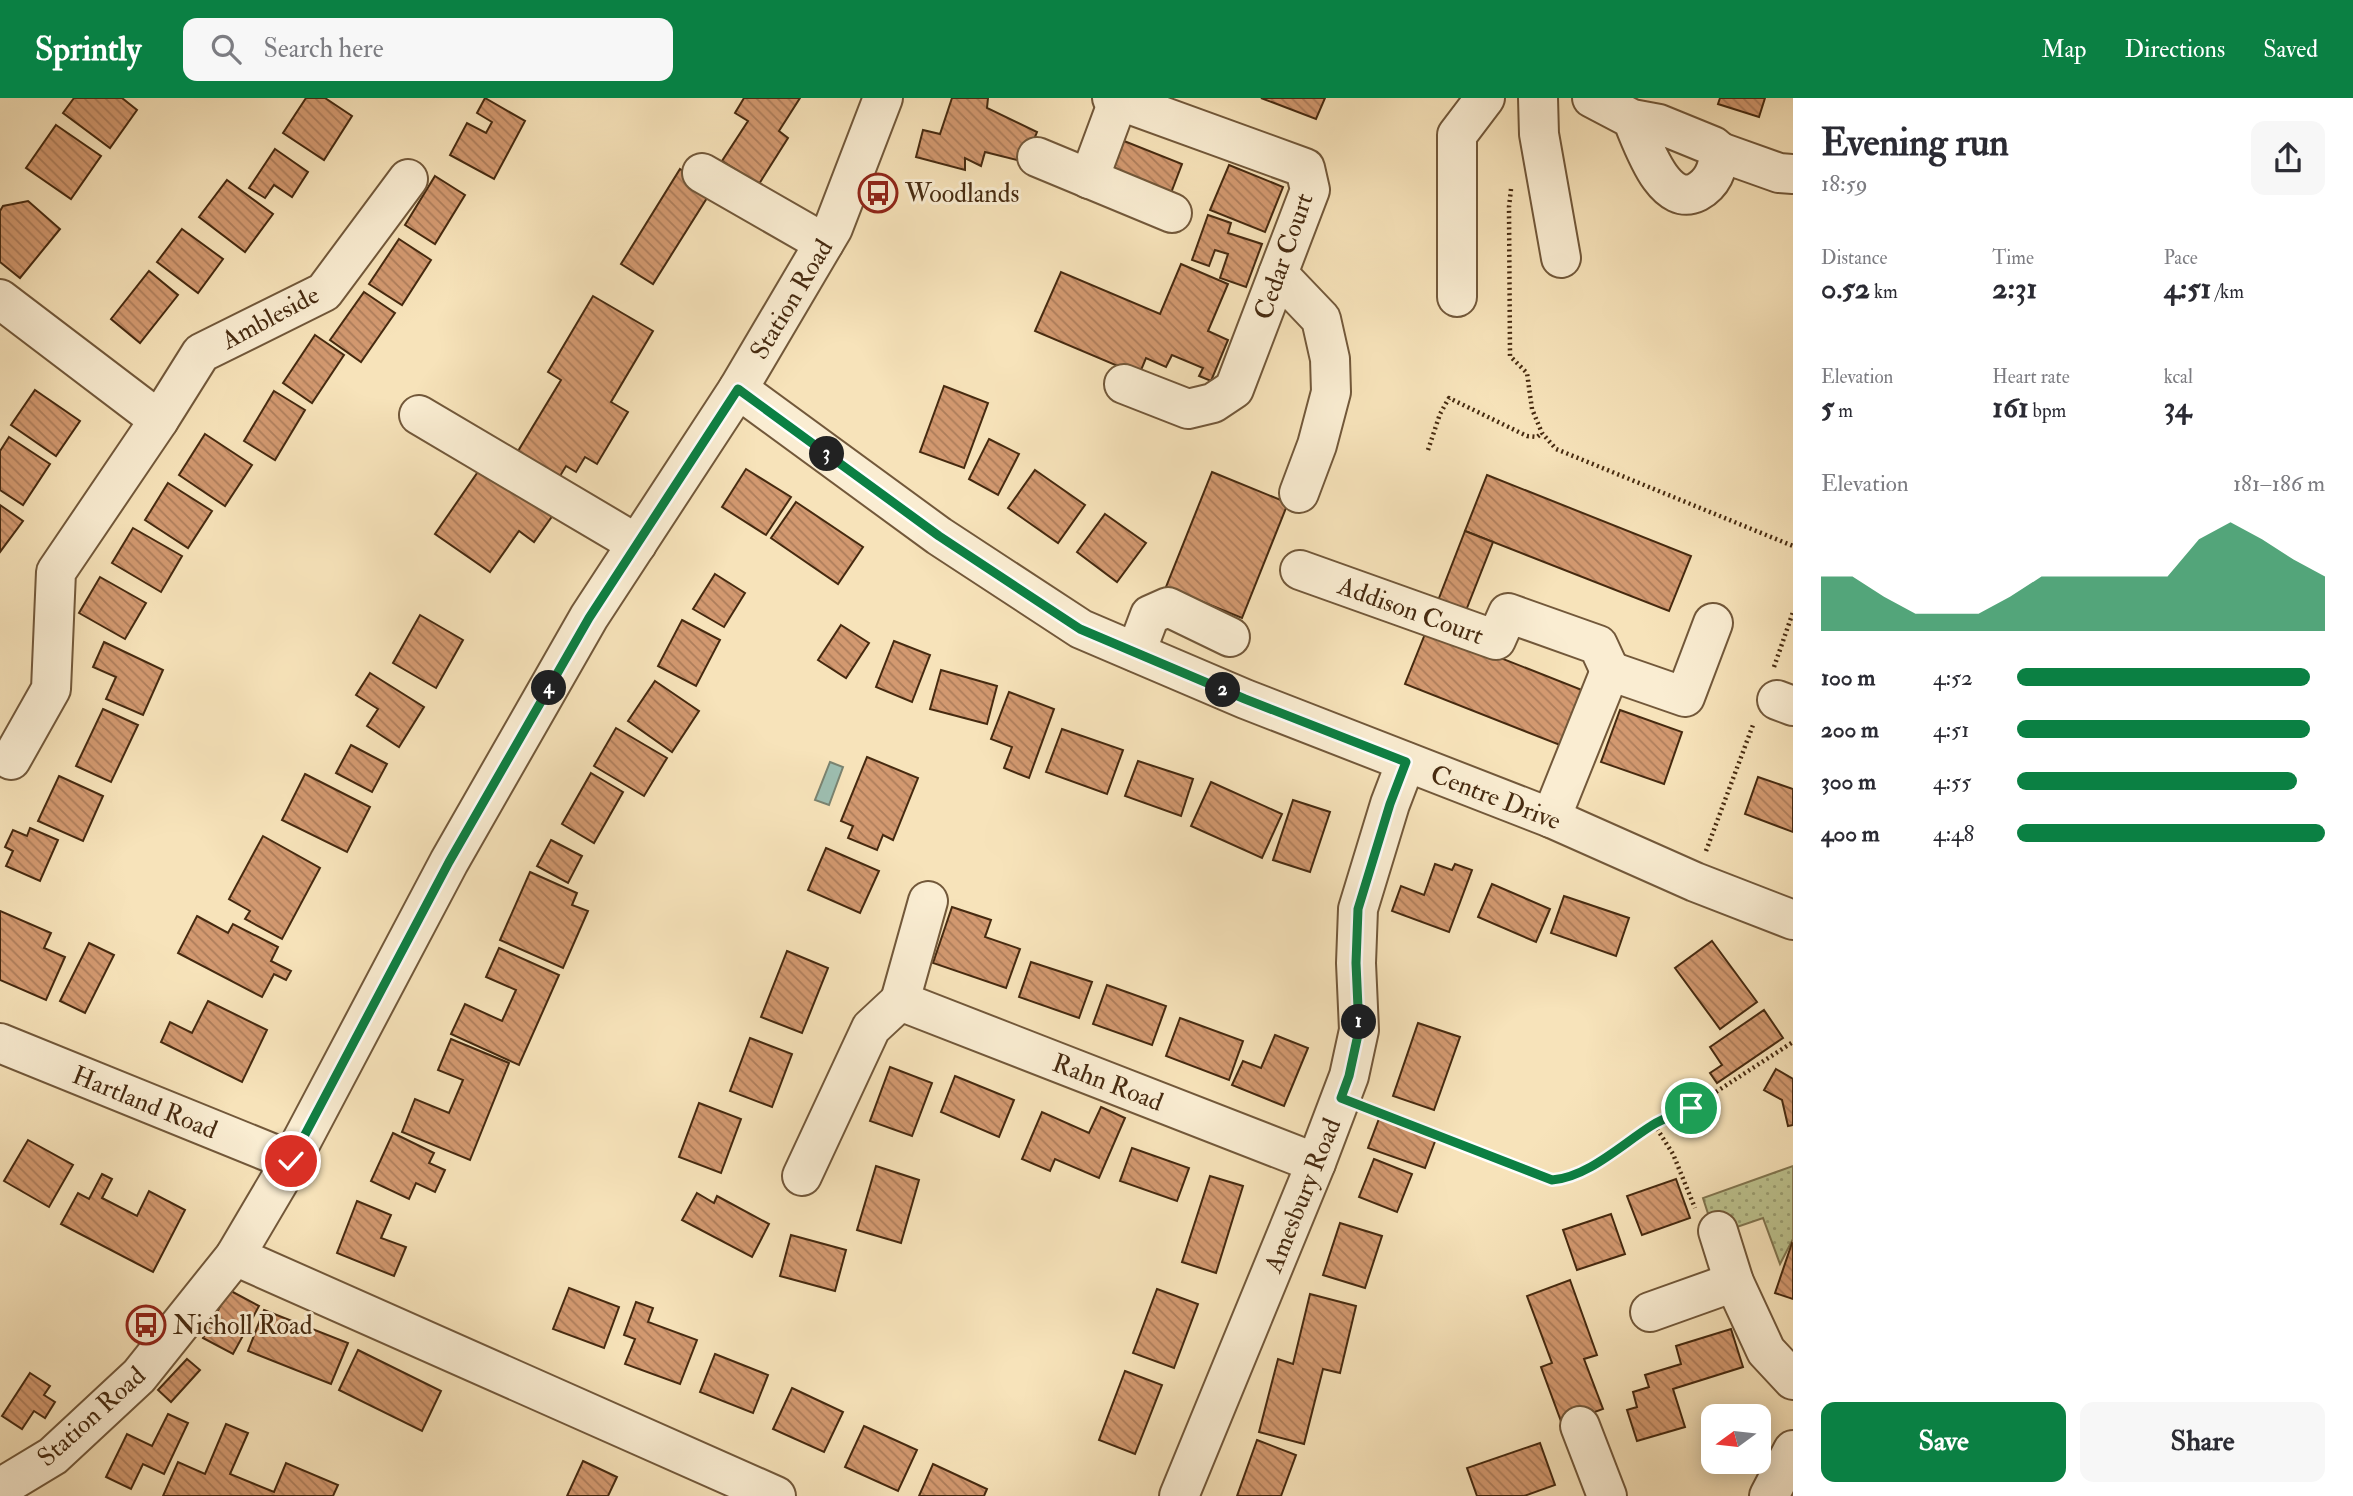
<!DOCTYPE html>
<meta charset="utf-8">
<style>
:root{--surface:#fff;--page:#f7f7f7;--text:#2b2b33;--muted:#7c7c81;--accent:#0b8043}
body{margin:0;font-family:"IM FELL Double Pica",serif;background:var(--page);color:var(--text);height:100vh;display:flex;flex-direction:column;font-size:26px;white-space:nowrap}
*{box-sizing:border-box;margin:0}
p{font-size:23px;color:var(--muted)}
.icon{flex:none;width:38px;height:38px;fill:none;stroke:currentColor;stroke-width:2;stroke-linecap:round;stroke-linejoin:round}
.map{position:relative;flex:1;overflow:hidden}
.drawer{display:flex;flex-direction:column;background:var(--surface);width:560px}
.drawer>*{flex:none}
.needle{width:46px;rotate:255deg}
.buttons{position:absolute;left:1701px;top:1306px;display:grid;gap:14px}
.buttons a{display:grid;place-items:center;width:70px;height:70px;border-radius:14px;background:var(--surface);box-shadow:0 4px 18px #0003;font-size:35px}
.pin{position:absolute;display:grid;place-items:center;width:60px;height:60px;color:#fff;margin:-30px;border:4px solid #fff;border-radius:50%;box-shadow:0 2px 7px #0007}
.km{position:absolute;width:35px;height:35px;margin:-18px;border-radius:50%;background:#222;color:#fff;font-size:19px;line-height:35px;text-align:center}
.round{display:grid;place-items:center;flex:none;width:74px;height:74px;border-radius:14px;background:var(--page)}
.overview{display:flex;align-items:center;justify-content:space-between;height:119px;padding:0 28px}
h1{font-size:38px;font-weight:700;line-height:52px}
.metrics{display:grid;grid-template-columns:repeat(3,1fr);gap:10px;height:119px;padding:7px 28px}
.metrics div{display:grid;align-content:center}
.metrics b{font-size:30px;font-weight:700}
.metrics small{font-size:19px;font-weight:400}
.metrics p{font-size:19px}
.chart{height:196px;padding:14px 28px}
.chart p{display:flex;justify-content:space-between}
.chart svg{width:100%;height:126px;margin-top:7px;fill:var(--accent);opacity:.7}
.cta{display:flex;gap:14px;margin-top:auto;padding:14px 28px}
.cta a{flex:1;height:80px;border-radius:14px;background:var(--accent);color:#fff;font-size:28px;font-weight:700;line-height:80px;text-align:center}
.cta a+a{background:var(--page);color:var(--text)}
ul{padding:0 28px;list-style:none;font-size:23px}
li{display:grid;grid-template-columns:112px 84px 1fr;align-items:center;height:52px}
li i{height:18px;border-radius:9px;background:var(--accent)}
header{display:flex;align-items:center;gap:42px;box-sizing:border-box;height:98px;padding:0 35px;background:var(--accent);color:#fff}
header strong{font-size:33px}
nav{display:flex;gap:38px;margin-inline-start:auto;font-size:24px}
.search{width:490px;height:63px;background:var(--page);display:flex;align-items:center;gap:18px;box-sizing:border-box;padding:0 24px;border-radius:14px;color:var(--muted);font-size:26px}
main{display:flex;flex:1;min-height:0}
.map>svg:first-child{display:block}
.grass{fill:url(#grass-dots);stroke:#827650;stroke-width:2}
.water{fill:#9dbeb0;stroke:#7a8370;stroke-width:2}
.building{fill:url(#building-back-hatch);stroke:#462a10;stroke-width:2}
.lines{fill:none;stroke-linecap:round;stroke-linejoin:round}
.minor-casing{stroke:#72583a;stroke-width:42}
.path{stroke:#462a10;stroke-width:4.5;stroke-dasharray:2 3.5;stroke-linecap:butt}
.minor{stroke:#faedd2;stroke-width:38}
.route-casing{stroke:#fff;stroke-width:14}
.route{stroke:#0b8043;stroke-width:9}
.labels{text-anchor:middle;stroke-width:6;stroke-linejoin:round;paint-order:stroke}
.poi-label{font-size:26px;fill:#462a10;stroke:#faedd2;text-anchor:start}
.street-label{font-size:26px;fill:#462a10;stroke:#faedd2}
</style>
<header>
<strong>Sprintly</strong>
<div class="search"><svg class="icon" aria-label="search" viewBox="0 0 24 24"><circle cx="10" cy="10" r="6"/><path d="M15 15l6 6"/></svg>Search here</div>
<nav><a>Map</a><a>Directions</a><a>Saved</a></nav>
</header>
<main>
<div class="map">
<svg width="1793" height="1398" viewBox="0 0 1793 1398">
<defs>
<pattern id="grass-dots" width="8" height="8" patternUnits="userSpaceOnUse" patternTransform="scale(1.75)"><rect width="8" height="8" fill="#bdc38f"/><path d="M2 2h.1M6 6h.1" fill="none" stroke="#9b9f73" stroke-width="1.8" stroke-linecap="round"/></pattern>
<pattern id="building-back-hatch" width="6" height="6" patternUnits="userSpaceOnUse" patternTransform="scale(1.75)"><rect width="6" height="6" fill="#d39970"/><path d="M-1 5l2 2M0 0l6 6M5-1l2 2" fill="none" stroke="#ad7d5b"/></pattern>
</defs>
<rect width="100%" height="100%" fill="#f7e3ba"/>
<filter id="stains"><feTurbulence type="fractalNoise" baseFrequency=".00286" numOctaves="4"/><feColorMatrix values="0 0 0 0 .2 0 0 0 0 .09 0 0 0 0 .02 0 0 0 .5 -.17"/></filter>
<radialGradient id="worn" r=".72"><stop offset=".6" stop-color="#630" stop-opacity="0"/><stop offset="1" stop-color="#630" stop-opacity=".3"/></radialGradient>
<path class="grass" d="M1793 1068V1141L1780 1166 1763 1120 1734 1130 1712 1128 1703 1100Z"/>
<path class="water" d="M830 664 843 669 829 707 815 702Z"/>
<g class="building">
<path d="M74 0H122L137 12 110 50 63 15Z"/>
<path d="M306 0H325L352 18 324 62 283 35Z"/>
<path d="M485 0 525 23 494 81 450 57 467 25 486 35 492 24 477 15Z"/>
<path d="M744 0H800L779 33 788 40 759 86 722 63 748 23 735 15Z"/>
<path d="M952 0H988L987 10 1037 34 1025 64 985 54 981 68 965 60V72L916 59 923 32 940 36Z"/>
<path d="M1261 0H1325L1316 21Z"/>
<path d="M1720 0H1765L1759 19 1718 6Z"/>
<path d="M56 27 101 58 71 101 26 70Z"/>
<path d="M1114 39 1182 66 1171 95 1102 69Z"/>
<path d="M275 51 308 74 292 99 274 87 265 100 249 90Z"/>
<path d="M1229 67 1283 89 1265 134 1210 112Z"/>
<path d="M680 71 712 92 653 186 621 166Z"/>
<path d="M435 78 465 97 435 146 405 127Z"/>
<path d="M227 82 273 116 245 154 199 119Z"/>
<path d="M28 103 60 131 20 180 0 164V113L3 108Z"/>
<path d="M1208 117 1231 125 1228 135 1262 146 1246 189 1220 180 1228 156 1215 152 1209 168 1192 162Z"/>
<path d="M182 131 223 161 198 195 157 164Z"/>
<path d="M399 141 431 162 402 207 369 186Z"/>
<path d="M1181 166 1228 186 1208 233 1228 242 1211 283 1199 278 1203 270 1172 257 1166 269 1146 260 1139 277 1035 233 1061 174 1160 216Z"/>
<path d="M149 173 178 197 140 245 111 221Z"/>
<path d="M364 194 395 215 361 264 330 242Z"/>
<path d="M593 198 653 233 611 304 628 314 597 366 585 359 576 374 566 368 554 388 512 363 561 282 548 274Z"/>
<path d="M315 237 344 257 312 305 283 285Z"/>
<path d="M944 288 988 305 964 370 920 354Z"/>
<path d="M35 292 80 323 56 358 11 327Z"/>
<path d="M274 293 305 312 275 362 244 343Z"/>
<path d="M205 336 252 367 225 408 179 377Z"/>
<path d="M9 339 50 366 23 407 0 392V353Z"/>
<path d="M989 341 1019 356 998 397 969 381Z"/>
<path d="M482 368 553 417 534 444 519 433 490 474 435 436Z"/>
<path d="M746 371 791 399 766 437 722 409Z"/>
<path d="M1035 372 1085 407 1058 445 1008 410Z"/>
<path d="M1212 374 1288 405 1242 520 1166 489Z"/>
<path d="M1487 377 1691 458 1669 513 1465 433Z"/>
<path d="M168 385 212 413 188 450 145 422Z"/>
<path d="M796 404 863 449 838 486 771 440Z"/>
<path d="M0 407 23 423 0 454Z"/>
<path d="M1105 416 1146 445 1117 484 1077 454Z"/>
<path d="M133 430 182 458 161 494 112 465Z"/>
<path d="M1465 433 1493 444 1463 520 1427 531Z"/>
<path d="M715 476 745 495 724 529 693 511Z"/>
<path d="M100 479 146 505 125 541 79 515Z"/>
<path d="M420 517 463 542 436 590 393 565Z"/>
<path d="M682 522 720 542 696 588 658 568Z"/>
<path d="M841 527 869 545 846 580 818 562Z"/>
<path d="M1427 531 1582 592 1560 647 1405 586Z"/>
<path d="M894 543 930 557 912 604 876 589Z"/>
<path d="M104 544 163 572 143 617 106 601 116 579 93 569Z"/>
<path d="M941 572 997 588 987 626 930 611Z"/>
<path d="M370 575 424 609 399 649 367 628 378 611 356 597Z"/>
<path d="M655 583 699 613 672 654 628 623Z"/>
<path d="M1009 594 1054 611 1029 680 1004 670 1012 649 991 641Z"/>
<path d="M103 611 138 627 111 684 76 668Z"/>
<path d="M1620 612 1682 634 1664 686 1601 664Z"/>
<path d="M616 630 667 660 644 698 594 668Z"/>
<path d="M1062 631 1123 652 1107 696 1046 674Z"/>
<path d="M351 647 387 666 372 694 336 675Z"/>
<path d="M867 659 918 680 893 742 883 737 877 752 848 740 853 728 841 723Z"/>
<path d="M1138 663 1193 681 1181 718 1125 698Z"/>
<path d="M591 675 623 694 594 745 562 726Z"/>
<path d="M305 676 370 709 347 754 282 722Z"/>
<path d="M59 678 103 698 83 743 38 723Z"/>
<path d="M1758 679 1793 691V734L1745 716Z"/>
<path d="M1211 684 1282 716 1262 760 1191 728Z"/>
<path d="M1293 702 1330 714 1310 774 1273 762Z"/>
<path d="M30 730 58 742 40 783 6 768 13 753 5 749 13 732 27 738Z"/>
<path d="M263 738 320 770 282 841 245 821 250 813 229 801Z"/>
<path d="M551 742 582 758 568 785 537 768Z"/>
<path d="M826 750 879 773 860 815 808 792Z"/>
<path d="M1435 766 1452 772 1455 766 1472 772 1449 834 1392 813 1401 788 1424 797Z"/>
<path d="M530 774 577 795 572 807 588 813 563 870 500 842Z"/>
<path d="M1492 786 1550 811 1536 844 1478 819Z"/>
<path d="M1564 798 1629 820 1616 858 1551 835Z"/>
<path d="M952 809 991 822 985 839 1020 851 1006 890 933 865Z"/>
<path d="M0 813 51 835 44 850 65 859 46 902 0 882Z"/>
<path d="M197 818 228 835 233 826 278 849 271 863 291 873 286 882 274 876 262 899 178 855Z"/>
<path d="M1712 843 1757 904 1720 931 1675 870Z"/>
<path d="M89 845 114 857 85 915 60 903Z"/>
<path d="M499 850 559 877 519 967 451 936 465 906 502 923 516 892 486 879Z"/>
<path d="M787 853 828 870 802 935 761 919Z"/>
<path d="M1031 864 1092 884 1079 920 1019 899Z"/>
<path d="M1107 887 1166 908 1152 947 1093 926Z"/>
<path d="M208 903 267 932 242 984 161 944 170 924 192 935Z"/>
<path d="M1764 912 1783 940 1717 985 1710 975 1722 967 1710 949Z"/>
<path d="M1180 920 1243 943 1229 982 1166 958Z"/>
<path d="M1418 925 1460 939 1434 1012 1393 998Z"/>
<path d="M1275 937 1308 950 1284 1008 1232 987 1243 963 1261 970Z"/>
<path d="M750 940 792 956 772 1009 730 993Z"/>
<path d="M451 941 509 965 470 1062 402 1034 415 1001 449 1015 463 982 438 972Z"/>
<path d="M890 969 932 985 912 1038 870 1023Z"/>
<path d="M1776 971 1793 981V1027L1788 1028 1782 1002 1764 992Z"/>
<path d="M955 978 1014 1002 999 1039 941 1014Z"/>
<path d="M699 1005 741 1021 721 1075 679 1059Z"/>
<path d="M1101 1009 1125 1020 1099 1080 1055 1061 1050 1073 1022 1061 1042 1014 1089 1035Z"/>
<path d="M1380 1018 1437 1038 1425 1070 1368 1050Z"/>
<path d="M393 1035 434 1055 429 1065 445 1072 435 1094 416 1085 409 1101 371 1083Z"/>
<path d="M28 1042 73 1067 49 1109 4 1083Z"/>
<path d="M1132 1050 1189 1070 1177 1103 1120 1083Z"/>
<path d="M1374 1061 1412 1076 1397 1114 1359 1099Z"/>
<path d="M876 1068 919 1082 901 1145 857 1132Z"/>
<path d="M102 1076 112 1081 102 1100 137 1118 149 1093 185 1112 153 1174 61 1126 78 1095 89 1101Z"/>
<path d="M1210 1078 1243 1088 1216 1175 1182 1164Z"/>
<path d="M1676 1081 1690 1120 1642 1137 1627 1098Z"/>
<path d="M697 1095 714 1105 717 1098 769 1126 752 1159 682 1122Z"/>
<path d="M357 1103 391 1117 381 1140 406 1149 394 1178 337 1155Z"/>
<path d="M1611 1116 1625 1156 1577 1172 1563 1132Z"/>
<path d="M1340 1125 1382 1138 1365 1190 1323 1177Z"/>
<path d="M791 1137 846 1152 835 1193 780 1178Z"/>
<path d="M1792 1145 1793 1146V1201L1775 1195Z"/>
<path d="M1570 1182 1597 1257 1584 1261 1603 1311 1562 1326 1541 1269 1552 1265 1527 1198Z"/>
<path d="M569 1190 619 1209 604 1250 553 1231Z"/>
<path d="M1157 1191 1198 1206 1174 1270 1133 1255Z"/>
<path d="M229 1192 259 1208 233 1256 203 1240Z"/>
<path d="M1310 1196 1356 1208 1340 1275 1323 1271 1304 1346 1259 1334 1278 1261 1293 1266Z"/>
<path d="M636 1204 653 1210 648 1224 697 1242 680 1286 625 1266 635 1241 624 1237Z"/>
<path d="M264 1212 348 1245 331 1286 248 1253Z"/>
<path d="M1731 1231 1743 1269 1673 1291 1685 1329 1637 1343 1627 1312 1637 1309 1633 1294 1649 1289 1645 1277 1681 1266 1676 1248Z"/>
<path d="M358 1252 441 1293 422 1333 339 1292Z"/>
<path d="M715 1256 768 1277 753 1315 700 1294Z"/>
<path d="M187 1261 200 1272 171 1304 158 1292Z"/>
<path d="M1125 1273 1162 1287 1135 1356 1099 1342Z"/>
<path d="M30 1275 50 1288 44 1297 55 1304 45 1320 34 1313 22 1331 2 1318Z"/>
<path d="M792 1290 843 1314 824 1354 773 1331Z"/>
<path d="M168 1316 188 1325 164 1376 143 1366 131 1391 106 1379 127 1336 152 1348Z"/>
<path d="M226 1326 248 1335 230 1376 274 1394 286 1365 338 1387 333 1398H163L178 1364 205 1376Z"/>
<path d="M864 1328 917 1352 898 1393 845 1369Z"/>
<path d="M1257 1342 1296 1357 1281 1398H1237Z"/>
<path d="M1540 1345 1555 1387 1524 1398H1477L1467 1370Z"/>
<path d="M583 1363 617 1379 608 1398H567Z"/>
<path d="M933 1366 987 1391 984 1398H919Z"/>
</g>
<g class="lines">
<defs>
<g id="minor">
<path d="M1112 0 1305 70 1310 92 1234 291 1213 305 1188 311 1124 286"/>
<path d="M1538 0 1539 36 1561 160"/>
<path d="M1592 0 1632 21 1659 26 1713 48 1720 54C1717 72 1713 85 1697 94 1663 111 1642 43 1632 21"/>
<path d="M1720 54 1779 75 1793 76"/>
<path d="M1037 59 1172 115"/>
<path d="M702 75 824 145"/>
<path d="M1089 81 1118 3"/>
<path d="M1278 176 1321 221 1330 261 1331 294 1317 347 1299 395"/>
<path d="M1457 199V37L1485 0"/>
<path d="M0 201 159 322"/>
<path d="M738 291 939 438 1081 531 1245 601 1551 720 1695 784 1793 822"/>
<path d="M419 317 637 446"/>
<path d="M1300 472 1496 542 1508 515 1598 547 1610 573"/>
<path d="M1136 554 1150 517 1168 509 1230 539"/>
<path d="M1777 602 1793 608"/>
<path d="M11 662 51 591 56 474 159 322 201 255 324 194 408 81"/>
<path d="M1551 720 1610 573 1685 599 1713 525"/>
<path d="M900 903 928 803"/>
<path d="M0 945 291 1063"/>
<path d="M802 1078 871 930 900 903 1316 1065"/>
<path d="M1718 1133 1734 1184 1766 1253 1793 1282"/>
<path d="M235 1158 776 1398"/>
<path d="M1650 1214 1734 1184"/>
<path d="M1580 1328 1607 1398"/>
<path d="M0 1390 53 1358 139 1278 235 1158 291 1063 449 764 589 519 738 291 833 130 883 0"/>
<path d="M1179 1398 1316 1065 1349 978 1359 932 1356 865 1358 811 1390 706 1406 664"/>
<path d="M1769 1398 1793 1352"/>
</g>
</defs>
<use href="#minor" class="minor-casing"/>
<g class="path">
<path d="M1511 91 1509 109 1510 258 1527 275 1532 311 1542 335 1556 351 1793 448"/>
<path d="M1428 352 1440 316 1449 300 1527 338 1537 339 1542 335"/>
<path d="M1774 569 1793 514"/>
<path d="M1706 753 1753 627"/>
<path d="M1373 1013 1552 1082 1564 1081 1600 1062 1654 1026 1691 1010 1793 944"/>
<path d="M1654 1026 1673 1056 1695 1110"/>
</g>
<use href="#minor" class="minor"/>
</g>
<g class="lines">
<defs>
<path id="route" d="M291 1063 449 764 589 520 738 291 939 438 1080 531 1245 601 1406 664 1390 706 1358 811 1356 865 1359 932 1349 978 1341 1000 1552 1082C1588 1079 1621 1047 1651 1028 1663 1020 1678 1016 1691 1010"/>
</defs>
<use href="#route" class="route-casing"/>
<use href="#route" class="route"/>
</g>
<defs>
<symbol id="bus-ring" viewBox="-11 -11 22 22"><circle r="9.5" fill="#faedd2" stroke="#8f2418" stroke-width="1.5"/><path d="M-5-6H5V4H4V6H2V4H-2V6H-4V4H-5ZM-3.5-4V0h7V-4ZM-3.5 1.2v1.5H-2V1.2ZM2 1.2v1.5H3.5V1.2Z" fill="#8f2418"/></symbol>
</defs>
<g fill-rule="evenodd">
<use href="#bus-ring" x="856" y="73" width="44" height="44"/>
<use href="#bus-ring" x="124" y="1205" width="44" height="44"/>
</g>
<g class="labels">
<g class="poi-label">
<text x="905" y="104">Woodlands</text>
<text x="173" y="1236">Nicholl Road</text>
</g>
<g class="street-label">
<text transform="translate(1283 158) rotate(-71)" y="9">Cedar Court</text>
<text transform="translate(791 201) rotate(-59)" y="9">Station Road</text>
<text transform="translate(270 219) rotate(-28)" y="9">Ambleside</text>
<text transform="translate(1411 512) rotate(20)" y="9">Addison Court</text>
<text transform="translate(1496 699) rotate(21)" y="9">Centre Drive</text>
<text transform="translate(1108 984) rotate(21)" y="9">Rahn Road</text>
<text transform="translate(145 1004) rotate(22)" y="9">Hartland Road</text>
<text transform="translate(1302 1097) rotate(-68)" y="9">Amesbury Road</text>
<text transform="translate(91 1318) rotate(-42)" y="9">Station Road</text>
</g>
</g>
<rect width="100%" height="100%" filter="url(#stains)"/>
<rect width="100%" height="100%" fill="url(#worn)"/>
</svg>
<div class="buttons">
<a><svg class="needle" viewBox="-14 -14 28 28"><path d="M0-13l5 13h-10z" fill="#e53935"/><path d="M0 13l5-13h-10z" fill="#7c7c81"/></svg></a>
</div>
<div class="pin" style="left:1691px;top:1010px;background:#1e9e55"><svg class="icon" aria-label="arrive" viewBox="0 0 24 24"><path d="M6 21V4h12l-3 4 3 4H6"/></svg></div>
<div class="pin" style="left:291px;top:1063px;background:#d93025"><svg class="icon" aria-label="check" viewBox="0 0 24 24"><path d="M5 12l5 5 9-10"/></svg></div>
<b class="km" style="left:1359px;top:924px">1</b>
<b class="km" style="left:1223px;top:592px">2</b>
<b class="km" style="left:827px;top:356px">3</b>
<b class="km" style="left:549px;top:590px">4</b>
</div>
<section class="drawer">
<div class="overview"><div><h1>Evening run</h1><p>18:59</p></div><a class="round"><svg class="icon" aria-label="share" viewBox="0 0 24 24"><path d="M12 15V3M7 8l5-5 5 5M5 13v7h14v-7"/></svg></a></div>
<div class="metrics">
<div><p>Distance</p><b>0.52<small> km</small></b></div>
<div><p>Time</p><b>2:31</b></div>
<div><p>Pace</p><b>4:51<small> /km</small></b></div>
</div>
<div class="metrics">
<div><p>Elevation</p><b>5<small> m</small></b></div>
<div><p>Heart rate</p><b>161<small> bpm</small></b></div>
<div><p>kcal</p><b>34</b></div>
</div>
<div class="chart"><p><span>Elevation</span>181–186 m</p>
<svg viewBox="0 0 160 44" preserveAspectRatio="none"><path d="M0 44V25L10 25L20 32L30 38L40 38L50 38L60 32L70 25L80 25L90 25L100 25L110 25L120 12L130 6L140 12L150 19L160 25V44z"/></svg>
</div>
<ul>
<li><b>100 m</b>4:52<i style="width:95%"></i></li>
<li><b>200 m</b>4:51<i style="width:95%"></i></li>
<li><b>300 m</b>4:55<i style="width:91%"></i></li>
<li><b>400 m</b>4:48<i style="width:100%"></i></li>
</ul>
<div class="cta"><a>Save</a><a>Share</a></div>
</section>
</main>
